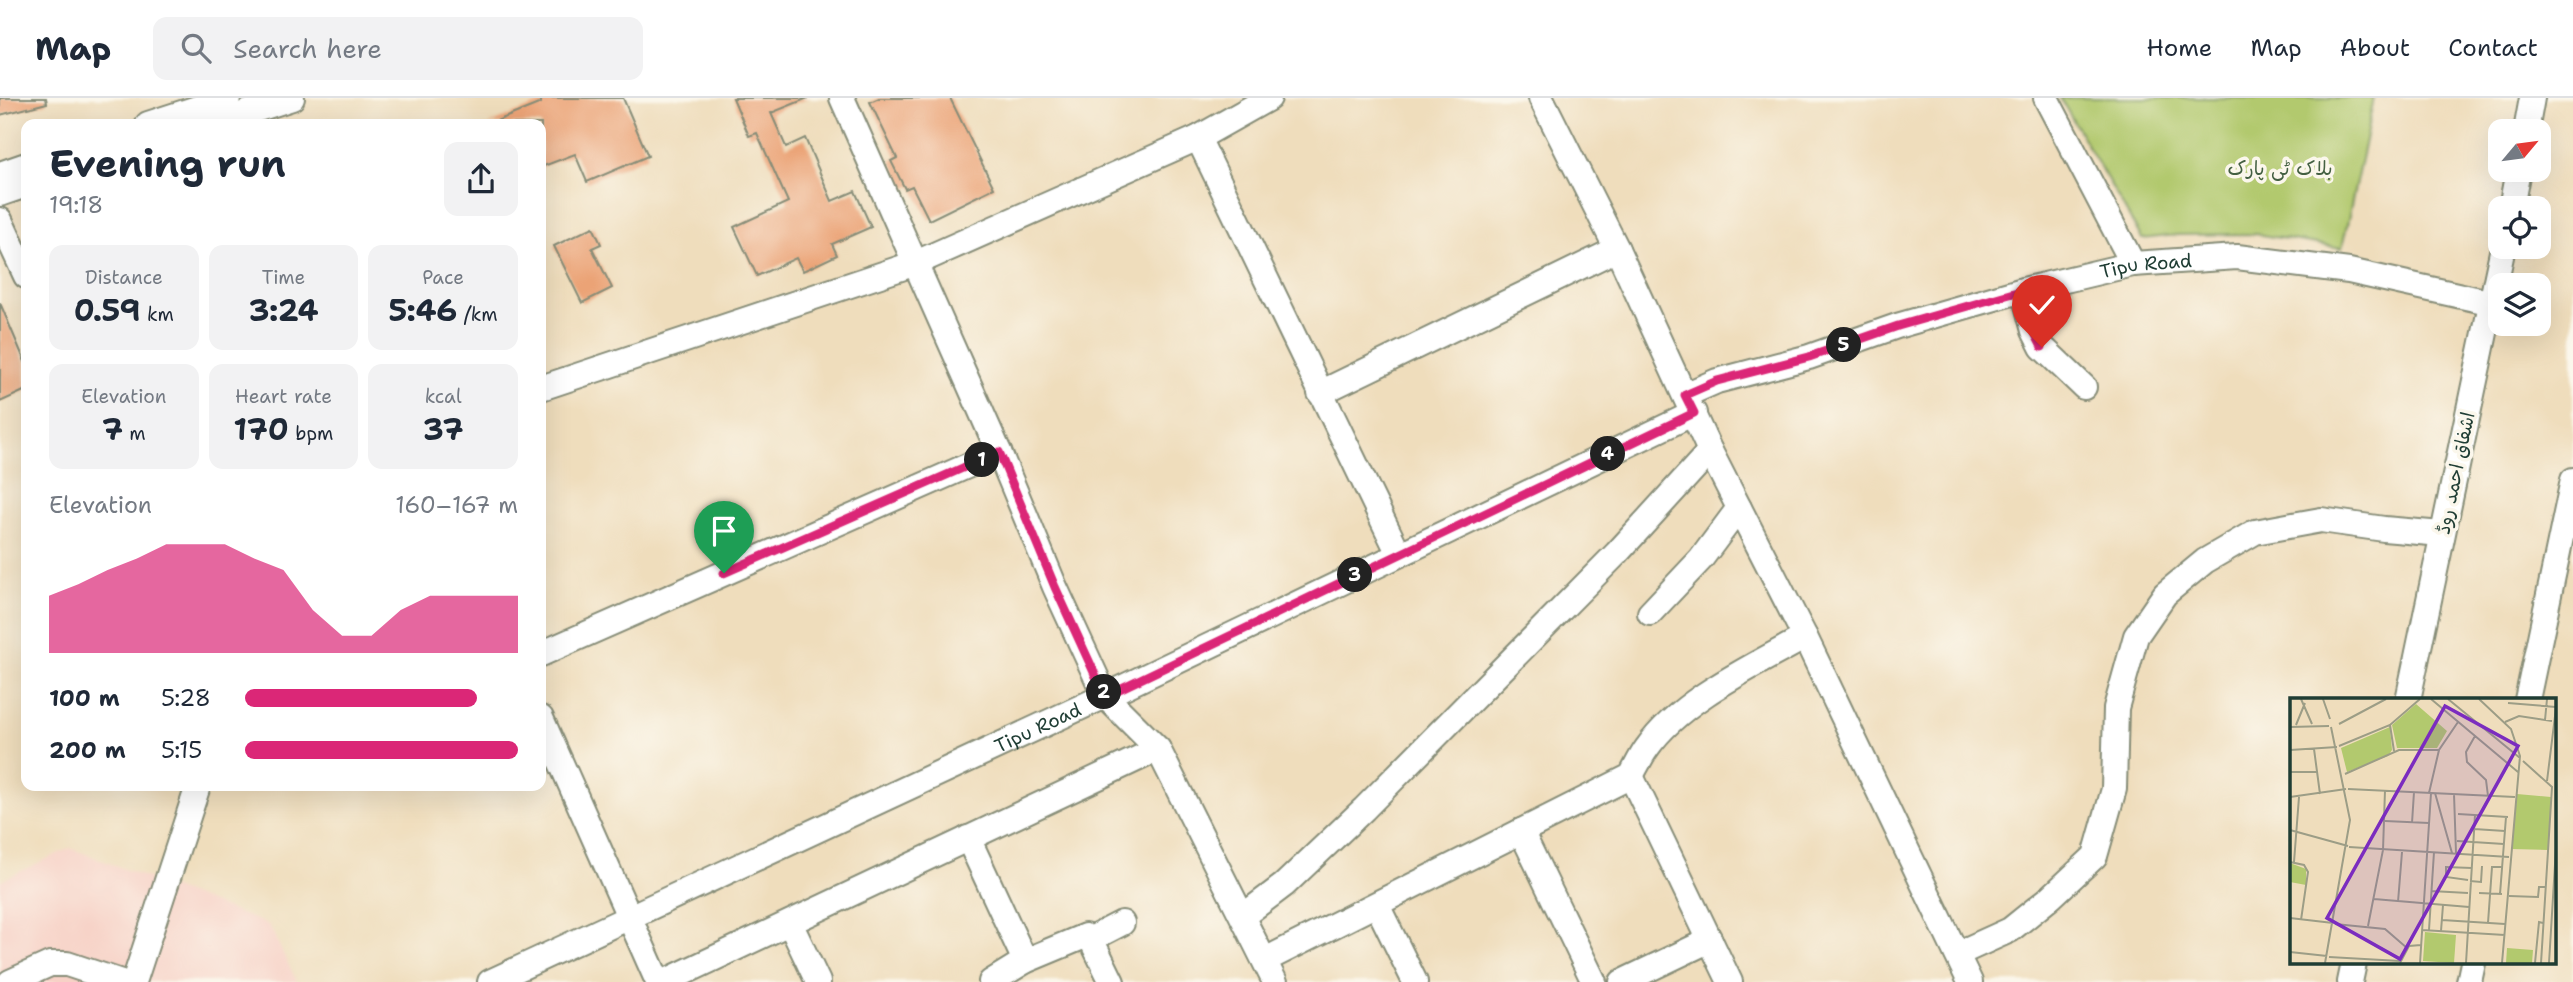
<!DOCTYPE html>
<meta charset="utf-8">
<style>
:root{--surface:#fff;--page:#f2f2f3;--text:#1f2937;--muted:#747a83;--line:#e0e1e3;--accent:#db2777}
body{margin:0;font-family:"Shantell Sans","Playpen Sans Arabic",sans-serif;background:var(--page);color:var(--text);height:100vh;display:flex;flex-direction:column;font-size:26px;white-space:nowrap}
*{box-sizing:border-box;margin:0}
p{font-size:23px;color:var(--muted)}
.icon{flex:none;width:38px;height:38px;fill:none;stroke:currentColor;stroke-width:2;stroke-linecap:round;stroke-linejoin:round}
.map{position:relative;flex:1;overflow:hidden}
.drawer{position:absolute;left:21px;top:21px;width:525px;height:672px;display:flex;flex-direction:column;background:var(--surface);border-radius:14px;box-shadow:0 7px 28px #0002}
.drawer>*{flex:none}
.needle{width:46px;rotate:61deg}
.controls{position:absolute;left:2488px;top:21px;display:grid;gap:14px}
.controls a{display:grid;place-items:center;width:63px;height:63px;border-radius:14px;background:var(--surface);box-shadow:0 7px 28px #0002;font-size:35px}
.pin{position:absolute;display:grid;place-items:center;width:60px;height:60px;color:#fff;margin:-72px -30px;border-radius:50% 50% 50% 0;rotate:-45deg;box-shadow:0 0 7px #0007}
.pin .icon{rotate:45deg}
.km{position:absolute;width:35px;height:35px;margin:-18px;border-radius:50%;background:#222;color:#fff;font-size:19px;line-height:35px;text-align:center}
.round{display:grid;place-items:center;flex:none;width:74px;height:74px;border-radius:14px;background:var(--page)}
.head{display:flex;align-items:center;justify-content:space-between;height:119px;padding:0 28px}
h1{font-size:38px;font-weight:700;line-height:52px}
.metrics{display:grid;grid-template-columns:repeat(3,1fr);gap:10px;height:119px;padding:7px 28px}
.metrics div{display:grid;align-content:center;border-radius:14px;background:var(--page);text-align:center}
.metrics b{font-size:30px;font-weight:700}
.metrics small{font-size:19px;font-weight:400}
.metrics p{font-size:19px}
.chart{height:196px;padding:14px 28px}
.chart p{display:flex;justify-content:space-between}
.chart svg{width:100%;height:126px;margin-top:7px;fill:var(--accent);opacity:.7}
ul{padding:0 28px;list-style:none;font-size:23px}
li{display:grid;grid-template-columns:112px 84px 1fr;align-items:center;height:52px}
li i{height:18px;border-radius:9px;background:var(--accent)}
header{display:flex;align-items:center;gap:42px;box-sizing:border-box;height:98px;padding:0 35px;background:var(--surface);border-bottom:2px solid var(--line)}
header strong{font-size:33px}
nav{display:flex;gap:38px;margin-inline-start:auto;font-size:24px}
.search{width:490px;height:63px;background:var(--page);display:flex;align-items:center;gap:18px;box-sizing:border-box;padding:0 24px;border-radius:14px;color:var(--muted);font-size:26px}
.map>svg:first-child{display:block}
.built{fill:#f7d1c6}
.green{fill:#b2c96e;stroke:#688351;stroke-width:2}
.building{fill:#eba376}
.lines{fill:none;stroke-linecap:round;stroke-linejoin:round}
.minor-casing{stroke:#878d78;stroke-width:28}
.minor{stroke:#fff;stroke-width:24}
.route-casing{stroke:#fff;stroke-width:14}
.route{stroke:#db2777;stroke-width:9}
.labels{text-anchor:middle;stroke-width:7;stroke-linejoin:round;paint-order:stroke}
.park-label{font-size:19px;fill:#446042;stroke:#fbf7ec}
.street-label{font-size:19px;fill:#1f3d34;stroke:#fbf7ec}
.inset-road{fill:none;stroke:#9c9d86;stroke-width:2}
.view{fill:#7b2cbf;fill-opacity:0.15;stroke:#7b2cbf;stroke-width:3.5}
.inset-edge{fill:none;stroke:#1f3d34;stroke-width:3.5}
</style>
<header>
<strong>Map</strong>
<div class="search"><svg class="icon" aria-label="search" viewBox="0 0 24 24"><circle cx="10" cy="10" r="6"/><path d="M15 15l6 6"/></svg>Search here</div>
<nav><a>Home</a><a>Map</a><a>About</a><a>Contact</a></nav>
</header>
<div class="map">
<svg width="2573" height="884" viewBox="0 0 2573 884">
<rect width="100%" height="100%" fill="#fbf7ec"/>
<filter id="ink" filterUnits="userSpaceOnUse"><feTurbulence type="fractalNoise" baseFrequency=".0143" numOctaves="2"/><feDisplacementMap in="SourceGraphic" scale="14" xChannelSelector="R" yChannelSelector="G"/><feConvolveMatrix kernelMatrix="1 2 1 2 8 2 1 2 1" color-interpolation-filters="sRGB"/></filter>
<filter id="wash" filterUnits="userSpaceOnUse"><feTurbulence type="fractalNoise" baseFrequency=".00686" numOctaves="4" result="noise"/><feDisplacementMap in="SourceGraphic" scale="28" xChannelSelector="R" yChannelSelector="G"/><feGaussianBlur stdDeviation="1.57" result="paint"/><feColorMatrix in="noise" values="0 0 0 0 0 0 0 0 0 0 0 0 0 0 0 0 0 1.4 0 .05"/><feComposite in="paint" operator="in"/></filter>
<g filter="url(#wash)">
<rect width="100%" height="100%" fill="#efddbc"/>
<path class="built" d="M70 750 269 827 297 884H0V783Z"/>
<path class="green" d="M2060 0H2374L2342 150 2255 136 2177 137 2142 141Z"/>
<g id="blocks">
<g class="building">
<path d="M0 0H46L47 5 0 17Z"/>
<path d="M541 0H623L648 58 587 84 575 56 541 69V26H489L541 5Z"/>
<path d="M733 0H808L771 15 786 49 805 40 832 103 855 93 871 129 832 146 837 157 803 173 796 160 757 178 734 129 788 104 757 35 749 38Z"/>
<path d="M879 0H950L994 90 929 122 912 88 905 91 891 63 897 60 870 4Z"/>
<path d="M593 129 601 146 592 150 612 190 582 205 554 148Z"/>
<path d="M0 205 26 266V292L0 304Z"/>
</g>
</g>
</g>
<g filter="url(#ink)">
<use href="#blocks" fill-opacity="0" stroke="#878d78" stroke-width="2"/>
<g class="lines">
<defs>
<g id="minor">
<path d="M842 0 999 354 1055 489 1105 598 1158 651 1275 884"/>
<path d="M1541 0 1617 151 1710 353 1805 539 1970 884"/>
<path d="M2046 0 2133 166"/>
<path d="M148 26 228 0"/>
<path d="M212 26 292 0"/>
<path d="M2526 33 2532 0"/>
<path d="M1198 40 1399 456"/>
<path d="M0 76 26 67"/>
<path d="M0 96 26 87"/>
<path d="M2511 110 2518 72"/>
<path d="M0 122 26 178"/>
<path d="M2023 192 2034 233 2042 249 2084 289"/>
<path d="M541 290 916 165 1198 40 1269 0"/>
<path d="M1320 295 1617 151"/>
<path id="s1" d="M1685 297 1717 283 1809 259 1897 228 2023 192 2133 166 2237 159 2349 173 2493 205"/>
<path d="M1650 515 1701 461 1739 410"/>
<path d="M541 556 999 354"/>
<path d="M2408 602 2503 149"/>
<path d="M2527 602 2573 382"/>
<path d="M541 620 658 884"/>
<path d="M1631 678 1730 884"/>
<path d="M1521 733 1594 884"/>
<path d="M968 740 1025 863"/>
<path d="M1377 807 1415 884"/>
<path d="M1243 818 1284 787 1364 711 1617 455 1710 353"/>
<path d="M790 825 818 884"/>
<path d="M1091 841 1122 825"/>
<path d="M1957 856 2010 832 2051 799 2095 758 2114 691 2116 610 2136 538 2165 496 2205 463 2255 434 2321 422 2384 431 2442 436"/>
<path d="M1265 862 1631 678C1636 669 1641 658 1647 650 1681 601 1754 568 1805 539"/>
<path d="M10 884 50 866H67L121 884"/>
<path d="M134 884 198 688"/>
<path id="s2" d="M490 884 1105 598 1694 315"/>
<path d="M664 884 1158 651"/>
<path d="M991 884 1025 863 1085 838 1091 841 1112 884"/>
<path d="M1622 884 1710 842"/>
<path d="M2350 884 2354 865"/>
<path d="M2469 884 2473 865"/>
</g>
</defs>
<use href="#minor" class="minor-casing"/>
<use href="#minor" class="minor"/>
</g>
</g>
<g class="lines" filter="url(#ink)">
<defs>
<path id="route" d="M724 475 999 354 1055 489 1105 598 1694 315 1685 297 1717 283 1809 259 1898 228 2024 192 2034 233 2042 249"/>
</defs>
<use href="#route" class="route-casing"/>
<use href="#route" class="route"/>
</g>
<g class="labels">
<g class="park-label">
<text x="2280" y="77">بلاک ٹی پارک</text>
</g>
<g class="street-label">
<text dy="7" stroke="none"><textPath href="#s1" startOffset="480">Tipu Road</textPath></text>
<text transform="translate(2455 375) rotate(-78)" y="7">اشفاق احمد روڈ</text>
<text dy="7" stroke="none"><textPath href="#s2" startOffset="604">Tipu Road</textPath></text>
</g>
</g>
<g transform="translate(2290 600)">
<rect width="266" height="266" fill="#efddbc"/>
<path d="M126 6 157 33 147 50H107L102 27ZM100 29 102 52 98 58 57 74 51 50ZM227 96 261 99 258 152 222 151ZM0 165 16 171V187L0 184ZM135 234 166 237 164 265 133 263ZM217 250 243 252 242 265H216Z" fill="#b2c96e"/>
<path class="inset-road" d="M11 1 22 26M33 1 40 21M141 1 228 74M158 1 230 60M189 1 221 31 230 58 212 265M218 5 266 9M255 22 257 1M215 24 229 18 262 23M49 26 96 1M6 27 15 5M100 27 104 53M0 29 39 28M185 38 176 54 177 64 196 82 198 98M49 48 100 27 130 1M24 51 30 96M0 52 47 49M233 63 262 89 251 265M0 74H27M55 76 109 52H149M257 83 266 10M58 91 225 99M139 95 149 52 168 24M145 95 162 155M164 96 166 155M0 99 56 91M168 116 218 119M95 123 139 125M122 125 124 94M184 131 215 133M0 132 58 148M167 143 214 146M59 149 219 159M0 164 14 167 18 174 11 222M4 164 9 99M178 182 156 179V169L182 170M180 183 191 184 192 168M141 193 178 195M189 195 212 196M210 196 216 119M219 198 248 199 249 189H256M84 201 179 209M108 204 112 154M0 220 43 225M152 222 215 226M198 225 202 169H213M45 226 95 231 117 250M78 228 93 152 95 92M132 232 215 237M139 232 144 154M151 233 153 207M0 254 37 258M39 259 110 263M35 265 60 122 41 29M110 265 119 248 131 247M130 265 141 95M176 265 185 117M245 265 249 224 253 225M259 265 266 150"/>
<path class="view" d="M155 8 228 48 110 261 37 220Z"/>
<rect width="266" height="266" class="inset-edge"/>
</g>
</svg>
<div class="controls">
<a><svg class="needle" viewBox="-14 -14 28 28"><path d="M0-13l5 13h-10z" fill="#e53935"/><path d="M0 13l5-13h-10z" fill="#747a83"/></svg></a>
<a><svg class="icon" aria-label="locate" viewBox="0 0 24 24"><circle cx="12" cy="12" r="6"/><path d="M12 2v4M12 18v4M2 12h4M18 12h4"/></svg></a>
<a><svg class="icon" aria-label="layers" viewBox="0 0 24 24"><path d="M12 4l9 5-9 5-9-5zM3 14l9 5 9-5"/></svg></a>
</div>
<div class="pin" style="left:724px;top:475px;background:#1e9e55"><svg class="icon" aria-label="arrive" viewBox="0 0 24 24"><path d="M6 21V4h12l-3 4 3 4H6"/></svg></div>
<div class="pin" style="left:2042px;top:249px;background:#d93025"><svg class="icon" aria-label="check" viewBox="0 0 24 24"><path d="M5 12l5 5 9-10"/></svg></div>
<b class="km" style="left:982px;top:362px">1</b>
<b class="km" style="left:1104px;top:594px">2</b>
<b class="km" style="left:1355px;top:477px">3</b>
<b class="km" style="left:1608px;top:356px">4</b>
<b class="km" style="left:1844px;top:247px">5</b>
<section class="drawer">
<div class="head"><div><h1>Evening run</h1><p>19:18</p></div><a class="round"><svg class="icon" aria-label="share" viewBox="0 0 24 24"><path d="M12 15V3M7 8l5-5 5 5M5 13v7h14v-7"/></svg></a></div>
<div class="metrics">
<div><p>Distance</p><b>0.59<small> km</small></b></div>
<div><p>Time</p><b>3:24</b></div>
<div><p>Pace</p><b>5:46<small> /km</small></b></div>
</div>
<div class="metrics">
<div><p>Elevation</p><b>7<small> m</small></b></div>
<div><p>Heart rate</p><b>170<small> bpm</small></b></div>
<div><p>kcal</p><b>37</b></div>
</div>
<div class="chart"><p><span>Elevation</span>160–167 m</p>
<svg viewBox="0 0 160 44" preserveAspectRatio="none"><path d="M0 44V24L10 20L20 15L30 11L40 6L50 6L60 6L70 11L80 15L90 29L100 38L110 38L120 29L130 24L140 24L150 24L160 24V44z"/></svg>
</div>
<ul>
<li><b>100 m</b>5:28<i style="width:85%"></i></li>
<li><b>200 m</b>5:15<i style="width:100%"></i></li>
</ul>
</section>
</div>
